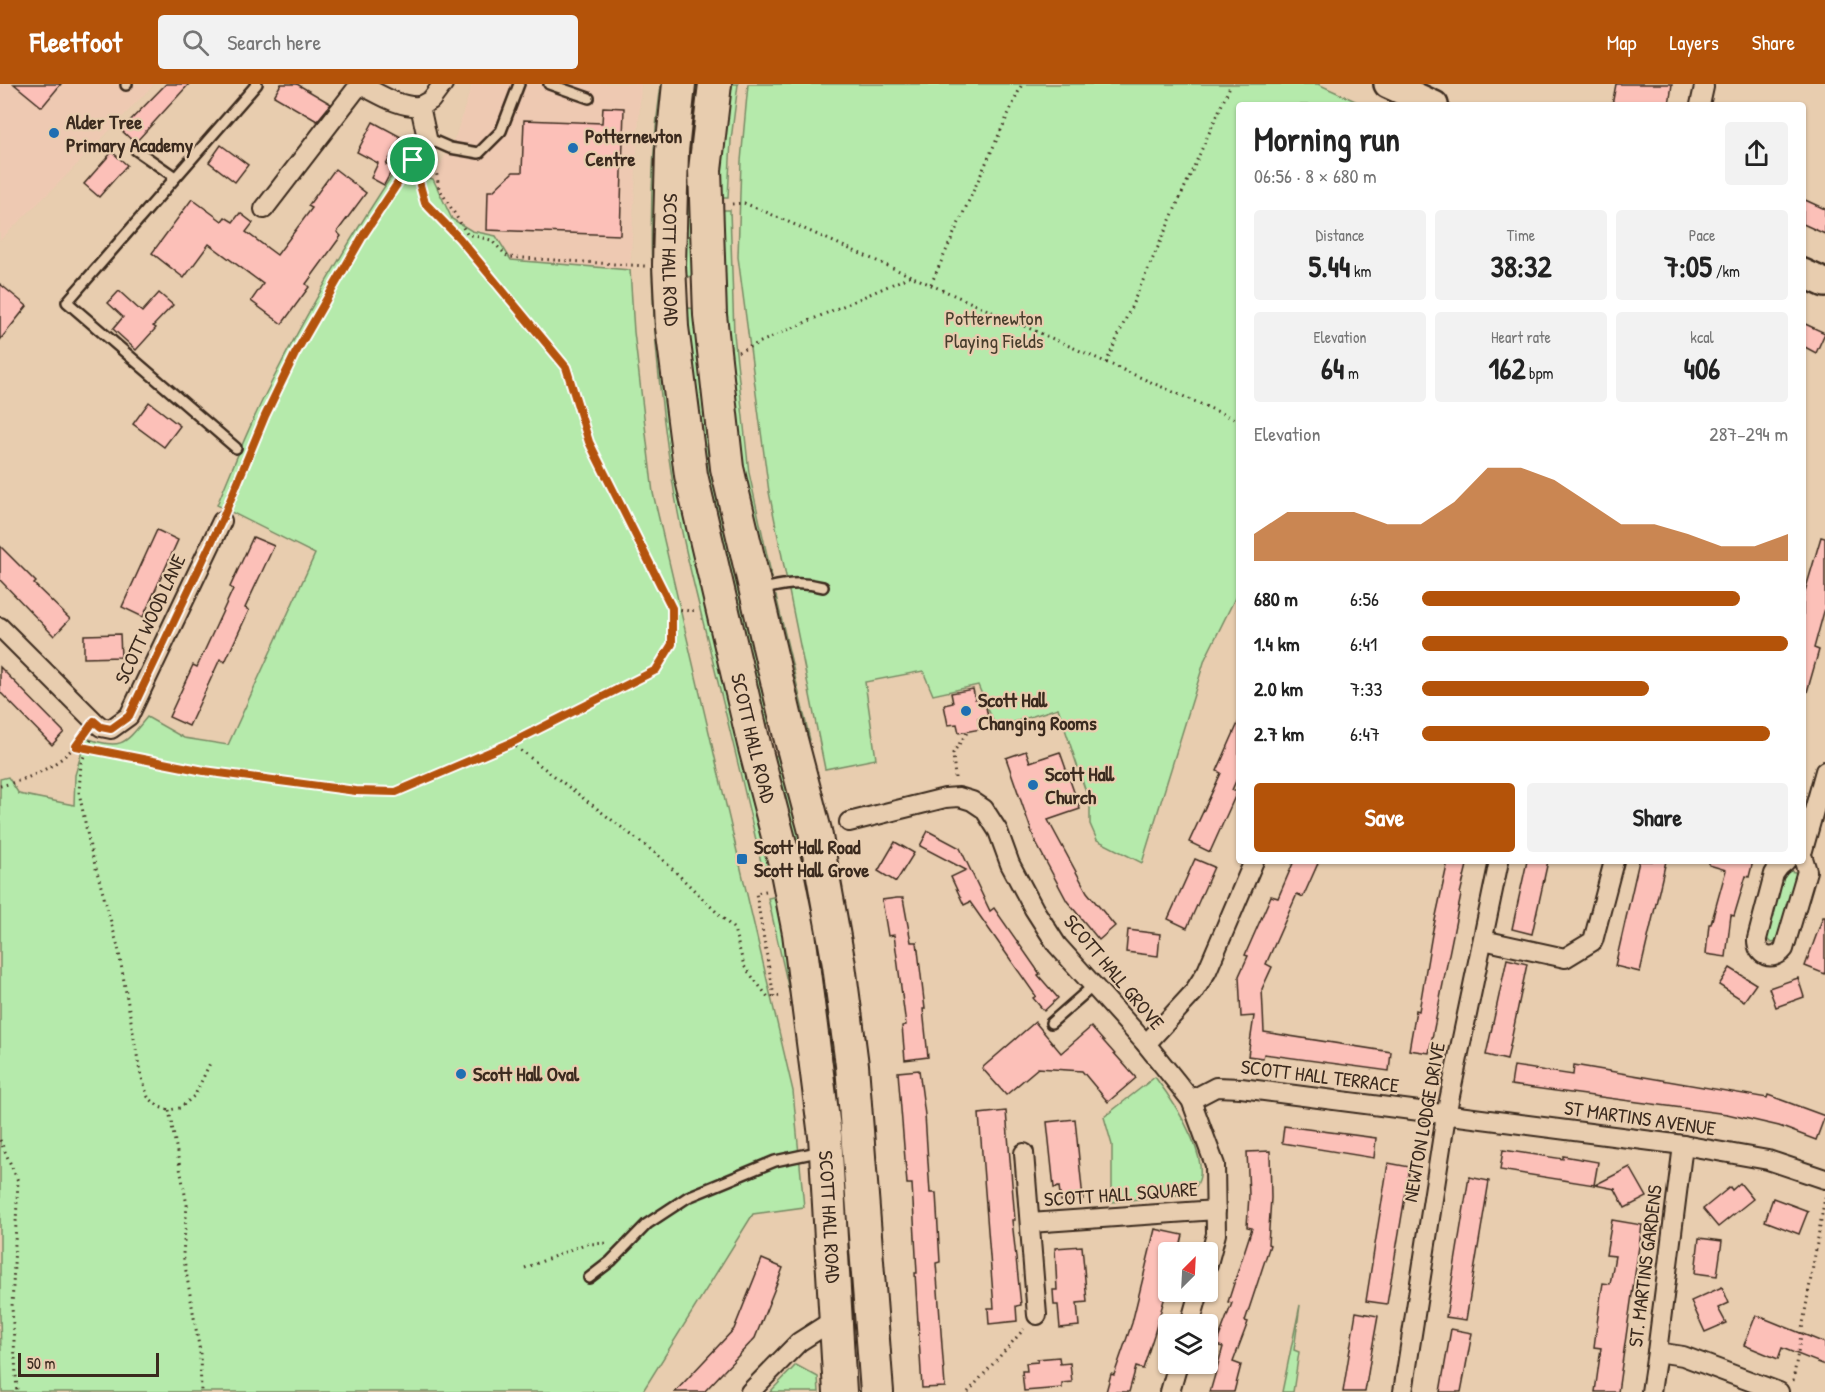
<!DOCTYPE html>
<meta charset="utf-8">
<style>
:root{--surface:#fff;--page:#f2f2f2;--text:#222;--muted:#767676;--accent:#b45309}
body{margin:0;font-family:"Patrick Hand",sans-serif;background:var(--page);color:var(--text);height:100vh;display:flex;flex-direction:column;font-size:22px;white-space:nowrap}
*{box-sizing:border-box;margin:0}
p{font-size:20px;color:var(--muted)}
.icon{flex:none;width:33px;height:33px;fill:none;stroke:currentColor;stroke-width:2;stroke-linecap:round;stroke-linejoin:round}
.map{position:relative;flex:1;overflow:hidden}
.drawer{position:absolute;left:1236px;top:18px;width:570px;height:762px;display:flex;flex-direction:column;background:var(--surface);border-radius:6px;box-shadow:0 2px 4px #0004}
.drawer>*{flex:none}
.needle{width:39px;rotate:24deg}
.buttons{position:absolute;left:1158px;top:1158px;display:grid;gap:12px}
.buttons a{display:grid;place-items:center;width:60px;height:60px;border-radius:6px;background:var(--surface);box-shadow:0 2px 4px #0004;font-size:30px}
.scale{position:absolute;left:18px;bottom:15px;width:141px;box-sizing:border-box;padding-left:6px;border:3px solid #3b2a1e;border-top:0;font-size:16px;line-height:21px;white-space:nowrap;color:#3b2a1e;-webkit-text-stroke:4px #e8cdaf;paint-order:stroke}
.pin{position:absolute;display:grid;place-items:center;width:51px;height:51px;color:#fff;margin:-26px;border:3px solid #fff;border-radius:50%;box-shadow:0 2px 6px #0007}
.round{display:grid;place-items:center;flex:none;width:63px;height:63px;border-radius:6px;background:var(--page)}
.overview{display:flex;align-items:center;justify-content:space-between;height:102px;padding:0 18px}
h1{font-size:33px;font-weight:800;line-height:45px}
.figures{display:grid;grid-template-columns:repeat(3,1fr);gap:9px;height:102px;padding:6px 18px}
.figures div{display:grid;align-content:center;border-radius:6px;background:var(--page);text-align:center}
.figures b{font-size:30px;font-weight:800}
.figures small{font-size:16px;font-weight:400}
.figures p{font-size:16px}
.chart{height:168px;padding:12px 18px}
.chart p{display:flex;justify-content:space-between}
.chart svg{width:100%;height:108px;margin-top:6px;fill:var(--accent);opacity:.7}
.button{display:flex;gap:12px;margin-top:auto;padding:12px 18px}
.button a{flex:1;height:69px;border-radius:6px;background:var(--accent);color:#fff;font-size:24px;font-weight:800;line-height:69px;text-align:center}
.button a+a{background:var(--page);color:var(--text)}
ul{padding:0 18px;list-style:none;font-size:20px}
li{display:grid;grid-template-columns:96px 72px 1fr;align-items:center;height:45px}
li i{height:15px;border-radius:8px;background:var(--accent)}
header{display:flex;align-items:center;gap:36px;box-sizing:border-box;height:84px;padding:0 30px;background:var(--accent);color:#fff}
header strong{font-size:28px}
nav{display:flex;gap:33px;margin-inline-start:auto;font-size:21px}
.search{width:420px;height:54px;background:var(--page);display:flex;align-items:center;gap:15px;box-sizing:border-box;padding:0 21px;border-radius:6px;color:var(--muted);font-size:22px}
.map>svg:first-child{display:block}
.built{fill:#eec9b2}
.green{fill:#b5eaab;stroke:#788a64;stroke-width:1.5}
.building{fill:#fcc0b8;stroke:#3b2a1e;stroke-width:1.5}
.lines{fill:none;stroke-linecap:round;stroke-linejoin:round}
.service-casing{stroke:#3b2a1e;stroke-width:14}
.minor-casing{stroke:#3b2a1e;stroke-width:22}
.secondary-casing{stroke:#3b2a1e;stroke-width:32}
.trunk-casing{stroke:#3b2a1e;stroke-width:36}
.path{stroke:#3b2a1e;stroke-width:3;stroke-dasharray:1.5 4.5;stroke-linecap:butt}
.service{stroke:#e8cdaf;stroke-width:9}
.minor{stroke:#e8cdaf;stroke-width:18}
.secondary{stroke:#e8cdaf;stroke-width:27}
.trunk{stroke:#e8cdaf;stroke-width:32}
.route-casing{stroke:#fff;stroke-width:12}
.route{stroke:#b45309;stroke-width:8}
.poi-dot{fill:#1f6fb2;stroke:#e8cdaf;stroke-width:2}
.labels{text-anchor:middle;stroke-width:4.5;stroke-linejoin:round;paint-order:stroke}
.poi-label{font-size:20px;font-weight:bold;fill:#3b2a1e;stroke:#e8cdaf;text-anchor:start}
.street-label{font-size:20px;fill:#3b2a1e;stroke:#e8cdaf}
.park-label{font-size:20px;fill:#473d2c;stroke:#e8cdaf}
</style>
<header>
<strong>Fleetfoot</strong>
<div class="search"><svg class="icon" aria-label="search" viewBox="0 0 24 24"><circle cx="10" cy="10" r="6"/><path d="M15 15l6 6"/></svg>Search here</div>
<nav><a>Map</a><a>Layers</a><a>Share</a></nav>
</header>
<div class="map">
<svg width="1825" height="1308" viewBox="0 0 1825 1308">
<rect width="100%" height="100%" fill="#e8cdaf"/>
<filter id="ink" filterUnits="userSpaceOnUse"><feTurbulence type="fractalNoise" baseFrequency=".0167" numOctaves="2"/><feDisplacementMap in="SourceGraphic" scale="12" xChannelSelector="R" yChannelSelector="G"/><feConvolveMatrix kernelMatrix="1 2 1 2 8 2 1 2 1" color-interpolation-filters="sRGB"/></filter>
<g filter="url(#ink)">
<g class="built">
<path d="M0 0H154L61 97 0 156Z"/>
<path d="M472 0H641L630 186 511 176 496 152 472 147 452 135 433 95 456 51Z"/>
</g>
<g class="green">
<path d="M661 0H668L659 117 771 780 762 783C746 710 728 638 710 566 696 509 681 452 672 394 652 266 643 128 661 0Z"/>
<path d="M691 0H702L693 190 689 193 683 189 681 105Z"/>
<path d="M726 0H738L731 56 728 114H718Z"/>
<path d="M748 0H1318L1364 21H1239V506L1205 575 1142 779 1097 756 1090 740V720L1058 624 996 644 978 601 933 611 923 587 865 598 876 675 825 685 769 408 738 173 741 77Z"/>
<path d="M397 84 433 95 452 135 472 147 496 152 511 176 630 186 634 248 653 409 793 1007 804 1123 753 1130 643 1307 641 1308H2L0 1233V695L8 693 19 710 74 721 75 691 86 654C122 666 124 661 147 633L184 654 228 661 315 470 217 421C233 383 248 344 267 307 306 230 349 155 397 84Z"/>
<path d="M718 126H730L734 250 749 389 772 494 761 496 739 393 722 254Z"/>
<path d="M689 224 695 225 710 372 722 433 770 637 766 642H763L710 435 687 248 686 225Z"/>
<path d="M776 512 810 656 800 658 766 514Z"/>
<path d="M771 671 779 672 782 676 804 773 792 776Z"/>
<path d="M1789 787 1795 788 1797 793 1778 858 1771 859 1766 854C1770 839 1777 794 1789 787Z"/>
<path d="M778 812 796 910 790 911 768 814Z"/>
<path d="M817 862 821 863 836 957 857 1213 851 1216 847 1214 814 863Z"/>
<path d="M1155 993C1171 1014 1228 1096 1184 1110L1112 1118V1061L1104 1033Z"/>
<path d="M1300 1221 1294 1266 1299 1268 1293 1308H1282Z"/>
<path d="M796 1281 818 1293 819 1308H770Z"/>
</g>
<g class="building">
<path d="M14 0H61L42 23Z"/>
<path d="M166 0H189L135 59 121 46Z"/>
<path d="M281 0H297L331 20 317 37 274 12Z"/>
<path d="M1616 0H1672L1669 21H1612Z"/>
<path d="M603 23 624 24 620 151 487 146 488 107H493L513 88H522L524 36 602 39Z"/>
<path d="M373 38 401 53 386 81 393 84 384 101 371 94 378 79 357 68Z"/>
<path d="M221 61 248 81 235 98 209 78Z"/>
<path d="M112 68 127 81 99 113 84 100Z"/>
<path d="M335 85 366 109 337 148 341 152 306 200 309 203 282 240 251 217 263 200 209 160 184 194 152 169 192 115 222 137 225 133 233 138 240 129 253 139 246 148 277 171 312 124 308 122Z"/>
<path d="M1803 115 1825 125V150L1803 140Z"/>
<path d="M0 200 27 222 0 256Z"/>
<path d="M119 207 142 228 159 209 173 221 153 242 156 244 136 266 113 245 123 233 108 219Z"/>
<path d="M1803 239 1825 249 1816 269 1803 262Z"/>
<path d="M149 318 180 342 164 363 133 340Z"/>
<path d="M157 446 178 456 143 533 122 523Z"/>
<path d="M253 453 274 462 245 524 249 526 225 578 220 575 189 642 169 633 193 581 197 583 233 505 230 503Z"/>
<path d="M1821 453 1825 454V524L1814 564 1819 566 1807 608 1803 607V514Z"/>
<path d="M0 462 36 498 34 500 70 535 54 552 0 496Z"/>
<path d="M120 550 121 573 84 574V551Z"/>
<path d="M0 583 64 648 52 661 0 608Z"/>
<path d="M973 605 975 615 984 613 988 633 978 635 981 645 959 649 957 640 948 641 944 621 953 619 951 609Z"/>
<path d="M1239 637V690L1232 706 1237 708 1210 768 1189 758 1221 689 1217 687Z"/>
<path d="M1026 667 1030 678 1060 668 1080 725 1048 736 1087 808 1115 842 1099 856 1067 817 1035 757 1006 674Z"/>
<path d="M928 747 960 764 990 827 994 824 1040 890 1038 891 1058 914 1044 927 1033 914 1036 912 970 818 964 821 951 793 966 786 920 762Z"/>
<path d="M895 758 914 769 896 798 878 787Z"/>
<path d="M1195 775 1214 783 1187 844 1168 835Z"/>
<path d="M1294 777H1319L1303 813 1297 810 1266 880 1272 883 1262 905 1264 948 1391 968 1389 987 1264 970 1263 974 1248 972 1254 932 1241 933 1239 892 1248 872 1245 871 1271 812 1278 814Z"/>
<path d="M1448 777H1468L1460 810 1461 811 1429 969 1409 966 1416 926 1419 927 1432 850Z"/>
<path d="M1527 777H1548L1532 850 1512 845Z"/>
<path d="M1639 777H1666L1640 888 1615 882Z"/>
<path d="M1709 777H1753L1749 793 1746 792 1734 832 1731 831 1726 873 1706 870 1709 840H1711L1726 786 1709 781Z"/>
<path d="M897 814H903L911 858H917L925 925H923L928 973 905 976 902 942 906 941 894 851 888 852 882 816Z"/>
<path d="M1823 833H1825V890L1805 882Z"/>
<path d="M1128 846 1160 850 1158 872 1126 868Z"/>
<path d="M1507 875 1527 880 1507 976 1486 971Z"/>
<path d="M1730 884 1756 900 1744 917 1719 901Z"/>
<path d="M1798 894 1804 913 1776 923 1769 904Z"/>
<path d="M1035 938 1061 969 1091 943 1136 994 1108 1018 1082 987 1038 984 1006 1011 982 984Z"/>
<path d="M1574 981 1767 1014 1768 1011 1825 1032 1816 1056 1779 1042 1727 1030 1511 1001 1514 982 1573 991Z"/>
<path d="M919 986 925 1031 930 1109H936L940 1178 936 1179 945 1303 922 1304 915 1189H917L912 1100H907L898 988Z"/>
<path d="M1006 1027 1015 1136H1012L1021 1221 1016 1222 1017 1237 989 1240 988 1224H994L979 1030Z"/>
<path d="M1075 1035 1083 1115 1061 1117 1059 1103 1054 1104 1047 1038Z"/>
<path d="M1284 1042 1376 1054 1374 1074 1282 1059Z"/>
<path d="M1503 1066 1563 1075V1072L1598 1078 1594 1101 1500 1086Z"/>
<path d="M1270 1067 1271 1114 1268 1160 1270 1161 1245 1237 1248 1238 1233 1278 1241 1281 1234 1308H1210L1223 1263 1216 1261 1232 1219 1228 1218 1252 1144 1247 1143 1249 1111 1247 1068Z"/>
<path d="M1388 1079 1410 1083 1387 1220 1366 1217Z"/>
<path d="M1630 1083 1647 1113 1625 1124 1615 1105 1595 1101Z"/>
<path d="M1469 1093 1489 1097 1466 1236 1446 1233Z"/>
<path d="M1740 1099 1753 1115 1718 1143 1703 1125 1730 1103 1732 1106Z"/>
<path d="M1773 1114 1808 1127 1799 1150 1765 1137Z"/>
<path d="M1612 1136 1642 1141 1618 1308H1595L1601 1264 1594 1263 1600 1217 1603 1199 1610 1200 1615 1172 1606 1171Z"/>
<path d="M1155 1145 1183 1151 1179 1168H1168V1202L1154 1251 1143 1285 1136 1283 1129 1308H1106L1111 1290 1114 1291 1132 1239Z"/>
<path d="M1699 1154 1722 1157 1717 1192 1695 1189Z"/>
<path d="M1082 1162 1087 1218 1077 1219 1079 1242 1060 1244 1058 1221H1054L1053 1206H1057L1055 1164Z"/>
<path d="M762 1175 783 1184 755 1254 704 1308H675L734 1245Z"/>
<path d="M1722 1203 1729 1219 1718 1224 1726 1239 1705 1248 1691 1217Z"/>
<path d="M1356 1228 1378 1232 1371 1271 1365 1308H1343Z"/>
<path d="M1756 1231 1825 1259V1281L1782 1264 1778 1275 1744 1261Z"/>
<path d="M1451 1245 1472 1249 1465 1287 1461 1308H1440Z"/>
<path d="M1059 1273 1060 1280 1070 1279 1072 1298 1062 1299V1304L1024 1307 1022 1287H1027L1026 1279 1038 1278 1037 1275Z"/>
</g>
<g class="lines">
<defs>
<g id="service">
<path d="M549 0 589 14"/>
<path d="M126 1 127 0"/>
<path d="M427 54 450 64 479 69 501 47 519 0"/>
<path d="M136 66 175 93"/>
<path d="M236 364 67 218 257 0"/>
<path d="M761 506C782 500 801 497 823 503"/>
<path d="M1051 939 1093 902"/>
<path d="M589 1194 611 1177 647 1140 688 1113 775 1077 822 1067"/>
</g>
<g id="minor">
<path d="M359 0C378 9 399 24 420 22"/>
<path d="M1700 21 1704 3"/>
<path d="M413 77 427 54 420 22 431 16 443 0"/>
<path d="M264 125 360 0"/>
<path d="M0 543 94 637 101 643 111 645 129 632 222 437"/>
<path d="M849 738 945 714 959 713 972 717 984 725 998 747 1010 780 1034 825 1057 861 1146 960 1191 1016 1215 1081 1216 1150 1208 1180"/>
<path d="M1803 766 1825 687"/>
<path d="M1786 777 1779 783 1774 790 1757 855C1756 872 1773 879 1784 865L1807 787 1803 774"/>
<path d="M1483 856 1565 874 1593 857 1614 777"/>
<path d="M1146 960 1193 909 1207 887 1254 777"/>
<path d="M1191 1016 1216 1003 1241 1004 1683 1061 1768 1076 1825 1095"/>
<path d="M1024 1069 1037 1231"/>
<path d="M1030 1139 1216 1126"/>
<path d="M1190 1240 1199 1208"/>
<path d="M1657 1268 1683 1272 1779 1308"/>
<path d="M750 1308 799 1258 835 1235"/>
<path d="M1170 1308 1178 1280"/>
<path d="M1403 1308 1446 1031 1499 777"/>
<path d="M1651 1308 1657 1268 1683 1061"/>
</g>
<g id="secondary">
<path d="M1388 0 1434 21"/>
<path d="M1803 189 1825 199"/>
</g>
<g id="trunk">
<path id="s1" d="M679 0 672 67 669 181 672 243 691 391 754 660 786 783 799 849 825 1052 840 1308"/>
<path d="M715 0 705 86 710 231 727 384 790 652 815 747 839 881 852 981 877 1308"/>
</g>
</defs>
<use href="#service" class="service-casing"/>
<use href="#minor" class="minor-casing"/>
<use href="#secondary" class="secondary-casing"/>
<use href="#trunk" class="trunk-casing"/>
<g class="path">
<path d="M429 83 436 86 439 104 467 150 491 156 508 173 645 182"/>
<path d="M418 93 425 119 459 154 566 283 589 358 672 524 689 527 697 526"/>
<path d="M732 120 744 119 766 128 1239 337"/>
<path d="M931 200 1022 0"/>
<path d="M738 268 911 192"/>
<path d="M1106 279 1231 0"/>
<path d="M228 420 265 332 295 270 364 150 404 91"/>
<path d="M91 656 81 679 79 708 90 763 118 863 140 988 148 1013 159 1023 169 1026 180 1024 195 1011 211 977"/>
<path d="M511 659 659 772 734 845 744 882 768 913 781 912"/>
<path d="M76 662 204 687 356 707 396 708 511 659 656 586 672 560V524"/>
<path d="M955 694 953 669 968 647"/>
<path d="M0 702C31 695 66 679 83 651"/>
<path d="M766 807 756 809 774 913"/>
<path d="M169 1026 187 1121 183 1170 200 1268 201 1308"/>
<path d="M0 1056 18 1097 12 1223 17 1308"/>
<path d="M525 1184 585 1160 609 1159"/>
<path d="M1793 1297 1825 1113"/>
<path d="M968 1308 1024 1245"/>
</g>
<use href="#service" class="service"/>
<use href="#minor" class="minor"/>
<use href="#secondary" class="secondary"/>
<use href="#trunk" class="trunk"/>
</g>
</g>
<g class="lines" filter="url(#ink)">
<defs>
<path id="route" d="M413 76 425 119 459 154 566 283 589 358 672 524V560L656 586 511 659 396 708 356 707 204 687 76 662 94 637 101 643 111 645 129 632 222 436 265 332 295 270 364 150Z"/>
</defs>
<use href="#route" class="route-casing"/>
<use href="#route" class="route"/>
</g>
<g class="poi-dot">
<circle cx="54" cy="49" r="6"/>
<circle cx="573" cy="64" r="6"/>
<circle cx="966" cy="627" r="6"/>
<circle cx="1033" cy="701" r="6"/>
<rect x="736" y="769" width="12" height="12" rx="3"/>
<circle cx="461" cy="990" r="6"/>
</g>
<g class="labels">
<g class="poi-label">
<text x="66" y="45">Alder Tree<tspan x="66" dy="23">Primary Academy</tspan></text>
<text x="585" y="59">Potternewton<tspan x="585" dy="23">Centre</tspan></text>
<text x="978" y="623">Scott Hall<tspan x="978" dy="23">Changing Rooms</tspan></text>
<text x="1045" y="697">Scott Hall<tspan x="1045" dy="23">Church</tspan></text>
<text x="754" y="770">Scott Hall Road<tspan x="754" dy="23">Scott Hall Grove</tspan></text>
<text x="473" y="997">Scott Hall Oval</text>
</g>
<g class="street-label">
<text dy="7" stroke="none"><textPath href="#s1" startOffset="176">SCOTT HALL ROAD</textPath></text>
<text transform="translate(150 535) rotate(-65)" y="7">SCOTT WOOD LANE</text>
<text dy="7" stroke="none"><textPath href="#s1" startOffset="663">SCOTT HALL ROAD</textPath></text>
<text transform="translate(1114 888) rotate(50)" y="7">SCOTT HALL GROVE</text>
<text transform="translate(1320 992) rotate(7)" y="7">SCOTT HALL TERRACE</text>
<text transform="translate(1640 1034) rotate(8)" y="7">ST MARTINS AVENUE</text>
<text transform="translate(1424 1038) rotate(-80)" y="7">NEWTON LODGE DRIVE</text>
<text transform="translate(1121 1110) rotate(-4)" y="7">SCOTT HALL SQUARE</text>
<text dy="7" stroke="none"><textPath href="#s1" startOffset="1149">SCOTT HALL ROAD</textPath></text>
<text transform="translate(1645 1182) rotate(-83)" y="7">ST. MARTINS GARDENS</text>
</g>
<g class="park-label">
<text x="994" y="241">Potternewton<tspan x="994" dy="23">Playing Fields</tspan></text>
</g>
</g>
</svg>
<div class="buttons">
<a><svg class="needle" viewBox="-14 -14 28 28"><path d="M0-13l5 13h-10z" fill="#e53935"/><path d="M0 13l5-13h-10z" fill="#767676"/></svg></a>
<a><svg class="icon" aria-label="layers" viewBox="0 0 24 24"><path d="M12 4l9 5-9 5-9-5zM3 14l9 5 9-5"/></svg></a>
</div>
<div class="scale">50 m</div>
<div class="pin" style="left:413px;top:76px;background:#1e9e55"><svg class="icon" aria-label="arrive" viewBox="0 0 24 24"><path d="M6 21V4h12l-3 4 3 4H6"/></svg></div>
<section class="drawer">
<div class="overview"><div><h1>Morning run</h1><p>06:56 · 8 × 680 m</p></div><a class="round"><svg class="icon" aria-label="share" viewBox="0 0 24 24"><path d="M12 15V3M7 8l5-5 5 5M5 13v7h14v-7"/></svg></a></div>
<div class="figures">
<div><p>Distance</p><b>5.44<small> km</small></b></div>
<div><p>Time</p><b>38:32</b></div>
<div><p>Pace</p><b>7:05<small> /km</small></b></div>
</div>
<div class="figures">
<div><p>Elevation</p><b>64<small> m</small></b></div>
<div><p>Heart rate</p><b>162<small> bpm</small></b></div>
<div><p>kcal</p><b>406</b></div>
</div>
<div class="chart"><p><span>Elevation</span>287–294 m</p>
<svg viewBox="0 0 160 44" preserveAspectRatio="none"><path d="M0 44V33L10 24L20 24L30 24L40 29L50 29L60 20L70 6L80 6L90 11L100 20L110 29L120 29L130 33L140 38L150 38L160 33V44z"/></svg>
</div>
<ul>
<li><b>680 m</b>6:56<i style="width:87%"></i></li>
<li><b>1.4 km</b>6:41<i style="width:100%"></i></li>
<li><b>2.0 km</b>7:33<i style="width:62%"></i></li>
<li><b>2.7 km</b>6:47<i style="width:95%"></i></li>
</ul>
<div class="button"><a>Save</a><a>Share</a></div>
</section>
</div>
